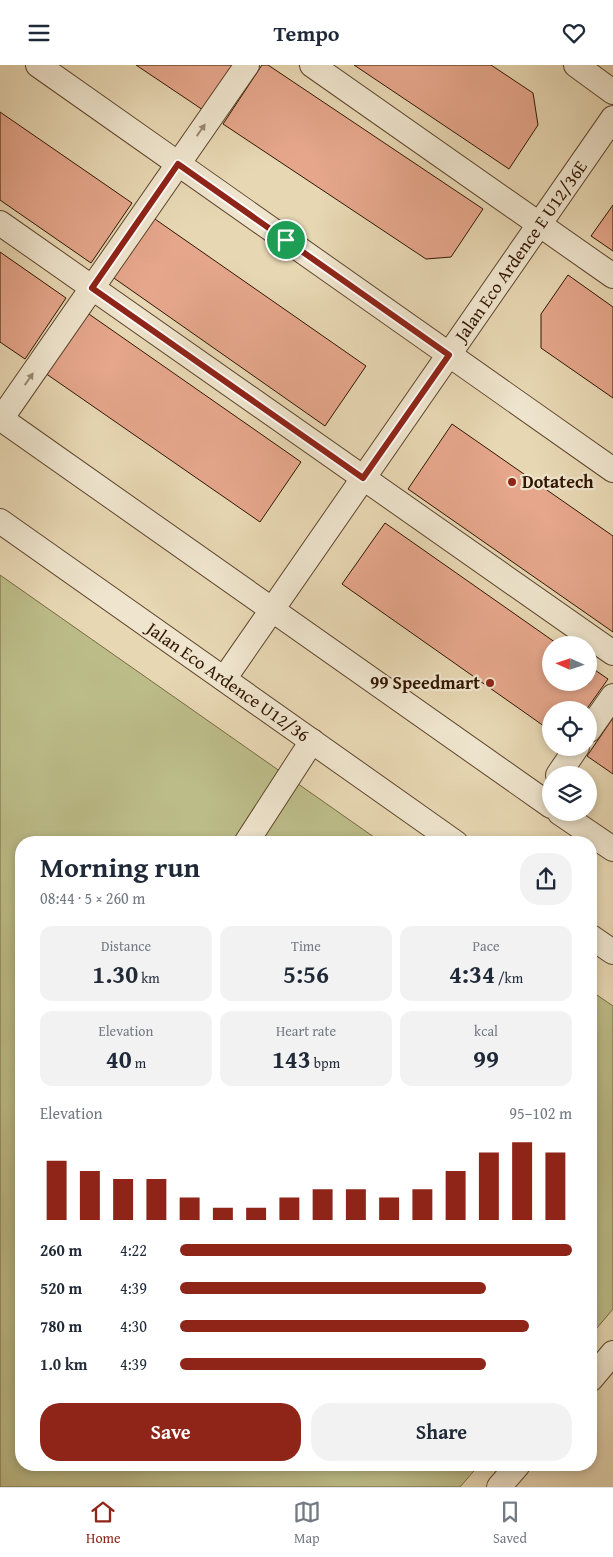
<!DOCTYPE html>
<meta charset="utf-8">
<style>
:root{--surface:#fff;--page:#f2f2f3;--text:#1f2937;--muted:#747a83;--line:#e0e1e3;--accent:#8f2418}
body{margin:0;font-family:"Gentium Book Plus",serif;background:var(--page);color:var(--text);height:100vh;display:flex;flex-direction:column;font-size:19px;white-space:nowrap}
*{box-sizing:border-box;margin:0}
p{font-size:16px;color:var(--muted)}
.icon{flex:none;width:28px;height:28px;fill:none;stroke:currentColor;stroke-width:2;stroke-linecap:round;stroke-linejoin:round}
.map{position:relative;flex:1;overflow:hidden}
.drawer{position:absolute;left:15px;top:771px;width:582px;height:635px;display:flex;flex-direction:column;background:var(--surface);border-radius:20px;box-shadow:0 2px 8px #0003}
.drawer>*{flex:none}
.needle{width:32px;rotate:273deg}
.fabs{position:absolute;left:542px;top:571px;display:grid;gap:10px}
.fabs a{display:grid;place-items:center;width:55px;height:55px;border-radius:50%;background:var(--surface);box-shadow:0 2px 8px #0003;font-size:25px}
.pin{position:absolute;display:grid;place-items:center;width:42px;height:42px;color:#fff;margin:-21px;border:2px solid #fff;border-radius:50%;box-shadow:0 1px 5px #0007}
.round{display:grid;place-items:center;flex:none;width:52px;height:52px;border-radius:20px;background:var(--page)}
.summary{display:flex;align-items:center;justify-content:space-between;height:85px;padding:0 25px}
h1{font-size:28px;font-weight:700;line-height:38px}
.metrics{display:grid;grid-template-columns:repeat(3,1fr);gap:8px;height:85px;padding:5px 25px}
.metrics div{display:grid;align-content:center;border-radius:12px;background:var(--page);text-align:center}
.metrics b{font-size:25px;font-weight:700}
.metrics small{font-size:14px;font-weight:400}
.metrics p{font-size:14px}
.chart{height:140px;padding:10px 25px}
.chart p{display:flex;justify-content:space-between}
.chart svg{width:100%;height:90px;margin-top:5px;stroke:var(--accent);stroke-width:6}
.cta{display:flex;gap:10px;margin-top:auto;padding:10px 25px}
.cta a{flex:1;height:58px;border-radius:20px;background:var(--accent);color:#fff;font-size:20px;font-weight:700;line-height:58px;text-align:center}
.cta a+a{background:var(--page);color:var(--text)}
ul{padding:0 25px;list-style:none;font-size:16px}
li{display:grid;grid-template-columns:80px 60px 1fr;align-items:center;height:38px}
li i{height:12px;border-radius:6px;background:var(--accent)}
header{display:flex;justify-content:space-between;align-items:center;height:65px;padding:0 25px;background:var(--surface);font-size:22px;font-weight:700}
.tab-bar{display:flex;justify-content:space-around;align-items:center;height:70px;border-top:1px solid var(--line);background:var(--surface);font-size:14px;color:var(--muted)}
.tab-bar a{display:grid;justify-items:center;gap:2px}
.tab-bar .selected{color:var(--accent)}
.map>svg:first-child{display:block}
.green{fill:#bcbc88;stroke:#776944}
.building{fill:#e5a68b;stroke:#321600}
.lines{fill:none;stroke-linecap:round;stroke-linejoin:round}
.minor-casing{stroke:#5f462d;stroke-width:26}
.minor{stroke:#efe5ce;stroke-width:24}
.oneway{fill:#9a8871}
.route-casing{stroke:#fff;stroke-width:10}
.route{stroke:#8f2418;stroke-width:6}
.poi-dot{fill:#8f2418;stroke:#efe5ce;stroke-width:2}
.labels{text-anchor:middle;stroke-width:4.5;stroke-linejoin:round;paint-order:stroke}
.street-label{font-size:18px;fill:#321600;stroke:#efe5ce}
.poi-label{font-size:18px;font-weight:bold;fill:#321600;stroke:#efe5ce;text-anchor:start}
</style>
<header><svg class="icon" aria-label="menu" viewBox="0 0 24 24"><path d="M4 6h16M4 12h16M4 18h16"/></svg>Tempo<svg class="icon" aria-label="heart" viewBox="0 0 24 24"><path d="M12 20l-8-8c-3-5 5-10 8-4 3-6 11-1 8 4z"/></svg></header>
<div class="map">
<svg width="613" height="1422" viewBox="0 0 613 1422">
<rect width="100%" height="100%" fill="#e7d7b3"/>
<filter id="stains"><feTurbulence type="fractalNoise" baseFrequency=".004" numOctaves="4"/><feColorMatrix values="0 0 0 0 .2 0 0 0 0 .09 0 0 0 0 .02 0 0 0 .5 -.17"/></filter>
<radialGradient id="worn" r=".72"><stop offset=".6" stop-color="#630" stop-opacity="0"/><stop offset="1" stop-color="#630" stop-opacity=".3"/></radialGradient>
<g class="green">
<path d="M0 510 381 777 21 778V1400H479L460 1422H0Z"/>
<path d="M591 926 613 941V1244L591 1270Z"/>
</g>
<g class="building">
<path d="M136 0H233L203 45Z"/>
<path d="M262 0H268L483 144 451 192 426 194 223 59Z"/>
<path d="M354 0H491L533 28 538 60 509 104Z"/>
<path d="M0 47 132 138 91 198 0 135Z"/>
<path d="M613 140V186L591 171Z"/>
<path d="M152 152 366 301 325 361 111 211Z"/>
<path d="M0 187 66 233 25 294 0 277Z"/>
<path d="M568 210 613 242V333L541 283V249Z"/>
<path d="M86 247 301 397 260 457 45 308Z"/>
<path d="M452 359 613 471V567L408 424Z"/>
<path d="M385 458 559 580H551V618H589V601L608 614 586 645H551V666L342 519Z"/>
<path d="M613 653V709L587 691Z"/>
</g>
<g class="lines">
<defs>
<g id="minor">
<path d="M38 0 613 405"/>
<path d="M312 0 613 211"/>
<path d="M576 0 613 27"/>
<path d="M0 158 613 588"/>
<path d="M0 353 551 741"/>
<path d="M1 354 247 0"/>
<path d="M0 456 456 778"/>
<path d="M224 614 613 53"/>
<path d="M589 665 613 631"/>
<path d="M558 710 577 682"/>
<path d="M560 748 613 784"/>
<path d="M246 778 312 676"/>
<path d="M591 872 613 887"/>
<path d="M591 1314 613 1288"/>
<path d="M499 1422 518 1400"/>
</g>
</defs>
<use href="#minor" class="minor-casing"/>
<use href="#minor" class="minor"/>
</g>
<defs><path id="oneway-solid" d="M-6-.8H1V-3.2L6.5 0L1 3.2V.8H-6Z" transform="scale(1.25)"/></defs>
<g class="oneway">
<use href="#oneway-solid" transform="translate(201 65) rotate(-55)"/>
<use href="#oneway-solid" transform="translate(29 314) rotate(-55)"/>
</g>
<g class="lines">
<defs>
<path id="route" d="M178 99 449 290 363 413 92 223Z"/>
</defs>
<use href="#route" class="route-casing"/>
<use href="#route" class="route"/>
</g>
<g class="poi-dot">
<circle cx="512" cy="417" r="5"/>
<circle cx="490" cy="618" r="5"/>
</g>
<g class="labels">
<g class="street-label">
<text transform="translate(521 186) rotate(-55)" y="6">Jalan Eco Ardence E U12/36E</text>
<text transform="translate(228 617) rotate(35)" y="6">Jalan Eco Ardence U12/36</text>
</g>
<g class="poi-label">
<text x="522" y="423">Dotatech</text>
<text x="480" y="624" text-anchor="end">99 Speedmart</text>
</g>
</g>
<rect width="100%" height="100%" filter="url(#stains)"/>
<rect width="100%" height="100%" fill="url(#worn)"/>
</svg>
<div class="fabs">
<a><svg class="needle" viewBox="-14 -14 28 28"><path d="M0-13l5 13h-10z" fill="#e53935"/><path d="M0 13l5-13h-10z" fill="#747a83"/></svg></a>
<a><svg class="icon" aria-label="locate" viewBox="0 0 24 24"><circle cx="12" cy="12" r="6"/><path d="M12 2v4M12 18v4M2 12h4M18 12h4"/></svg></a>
<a><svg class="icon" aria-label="layers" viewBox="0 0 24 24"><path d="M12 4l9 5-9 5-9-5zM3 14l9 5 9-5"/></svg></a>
</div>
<div class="pin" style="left:286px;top:175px;background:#1e9e55"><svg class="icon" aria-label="arrive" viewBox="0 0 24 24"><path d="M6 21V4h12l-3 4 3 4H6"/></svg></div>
<section class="drawer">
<div class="summary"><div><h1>Morning run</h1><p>08:44 · 5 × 260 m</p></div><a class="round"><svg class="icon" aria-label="share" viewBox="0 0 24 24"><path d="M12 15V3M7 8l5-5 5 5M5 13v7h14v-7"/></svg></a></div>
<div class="metrics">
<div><p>Distance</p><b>1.30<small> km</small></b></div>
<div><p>Time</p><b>5:56</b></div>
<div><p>Pace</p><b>4:34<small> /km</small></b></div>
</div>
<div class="metrics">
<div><p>Elevation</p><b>40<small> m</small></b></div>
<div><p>Heart rate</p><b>143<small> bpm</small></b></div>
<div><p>kcal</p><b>99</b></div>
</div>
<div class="chart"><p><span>Elevation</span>95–102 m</p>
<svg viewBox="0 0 160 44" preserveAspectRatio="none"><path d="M5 44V15M15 44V20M25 44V24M35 44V24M45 44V33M55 44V38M65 44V38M75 44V33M85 44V29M95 44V29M105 44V33M115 44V29M125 44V20M135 44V11M145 44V6M155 44V11"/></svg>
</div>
<ul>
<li><b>260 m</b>4:22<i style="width:100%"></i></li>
<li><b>520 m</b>4:39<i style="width:78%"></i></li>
<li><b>780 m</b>4:30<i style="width:89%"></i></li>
<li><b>1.0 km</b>4:39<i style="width:78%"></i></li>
</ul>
<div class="cta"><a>Save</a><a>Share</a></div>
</section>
</div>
<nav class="tab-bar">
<a class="selected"><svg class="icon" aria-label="home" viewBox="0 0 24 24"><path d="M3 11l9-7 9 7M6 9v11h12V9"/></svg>Home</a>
<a><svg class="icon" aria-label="map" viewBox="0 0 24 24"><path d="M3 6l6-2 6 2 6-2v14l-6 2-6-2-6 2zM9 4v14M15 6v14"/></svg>Map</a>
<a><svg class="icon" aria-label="saved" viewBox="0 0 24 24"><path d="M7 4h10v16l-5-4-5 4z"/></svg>Saved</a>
</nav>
